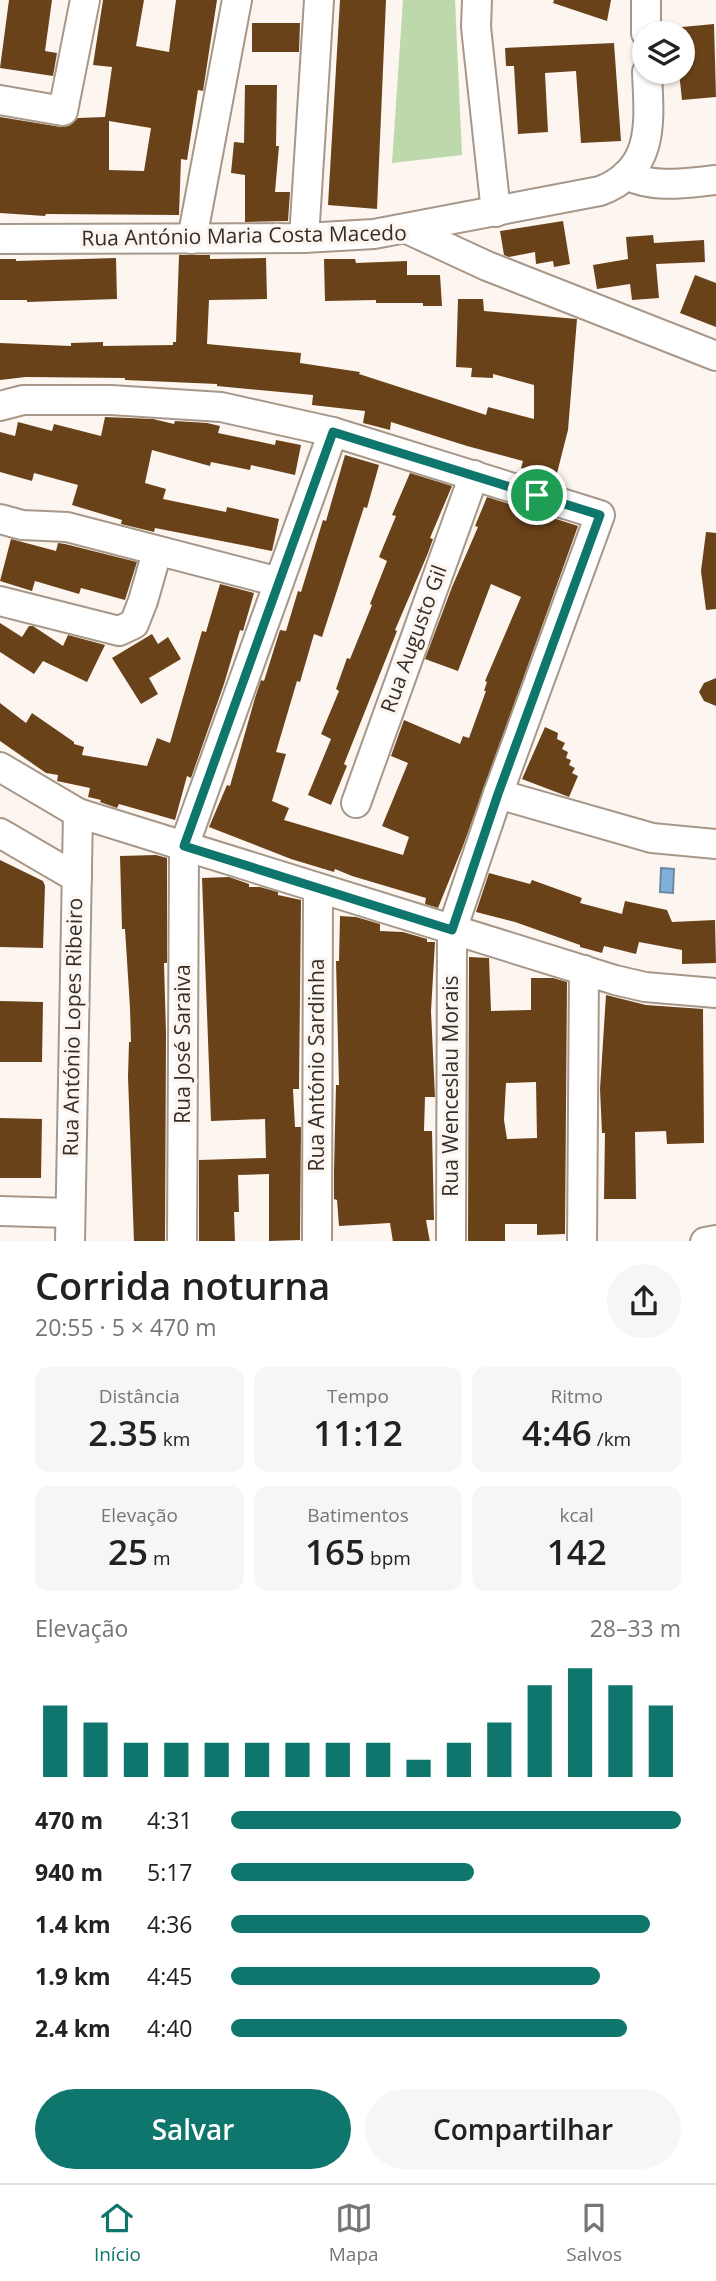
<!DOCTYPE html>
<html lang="pt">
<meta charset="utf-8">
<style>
:root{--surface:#fff;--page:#f6f6f6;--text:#222;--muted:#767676;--line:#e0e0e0;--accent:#0f766e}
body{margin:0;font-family:"Open Sans",sans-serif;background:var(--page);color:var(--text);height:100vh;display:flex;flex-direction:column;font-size:26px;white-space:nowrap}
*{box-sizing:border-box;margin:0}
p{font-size:23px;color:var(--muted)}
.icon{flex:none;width:38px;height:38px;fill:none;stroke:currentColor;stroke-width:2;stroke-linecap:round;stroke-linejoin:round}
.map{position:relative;height:1241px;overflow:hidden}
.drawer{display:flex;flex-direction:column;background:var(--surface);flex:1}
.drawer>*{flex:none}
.controls{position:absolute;left:632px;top:21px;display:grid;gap:14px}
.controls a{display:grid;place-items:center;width:63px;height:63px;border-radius:50%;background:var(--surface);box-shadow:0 2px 5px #0004;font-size:35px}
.pin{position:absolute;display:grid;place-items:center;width:60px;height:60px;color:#fff;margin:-30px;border:4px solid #fff;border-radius:50%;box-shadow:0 2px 7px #0007}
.round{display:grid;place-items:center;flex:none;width:74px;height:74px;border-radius:37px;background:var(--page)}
.overview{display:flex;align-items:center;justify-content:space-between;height:119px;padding:0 35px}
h1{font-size:38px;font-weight:600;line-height:52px}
.stats{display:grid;grid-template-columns:repeat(3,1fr);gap:10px;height:119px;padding:7px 35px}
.stats div{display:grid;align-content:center;border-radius:14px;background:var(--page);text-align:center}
.stats b{font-size:35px;font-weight:600}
.stats small{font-size:19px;font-weight:400}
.stats p{font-size:19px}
.chart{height:196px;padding:14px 35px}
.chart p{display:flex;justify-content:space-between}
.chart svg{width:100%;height:126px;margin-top:7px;stroke:var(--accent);stroke-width:6}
.cta{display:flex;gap:14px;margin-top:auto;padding:14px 35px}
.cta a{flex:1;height:80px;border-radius:42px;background:var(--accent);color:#fff;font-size:28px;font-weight:600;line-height:80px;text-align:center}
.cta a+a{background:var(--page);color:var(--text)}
ul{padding:0 35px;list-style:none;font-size:23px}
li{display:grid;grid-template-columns:112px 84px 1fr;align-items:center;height:52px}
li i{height:18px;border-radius:9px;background:var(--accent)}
.dock{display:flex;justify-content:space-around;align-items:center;height:98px;border-top:2px solid var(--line);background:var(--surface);font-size:19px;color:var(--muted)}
.dock a{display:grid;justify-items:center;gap:4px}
.dock .active{color:var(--accent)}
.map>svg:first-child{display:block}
.green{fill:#bdd8ab}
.water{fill:#80b0d9;stroke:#6a89a4;stroke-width:2}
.building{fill:#6a4219;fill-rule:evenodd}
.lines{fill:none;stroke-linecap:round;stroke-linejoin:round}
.minor-casing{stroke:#a79789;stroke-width:32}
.minor{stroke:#fff;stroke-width:28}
.route-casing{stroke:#fff;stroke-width:14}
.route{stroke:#0f766e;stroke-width:9}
.labels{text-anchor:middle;stroke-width:7;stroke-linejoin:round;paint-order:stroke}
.street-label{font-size:21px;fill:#352e28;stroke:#fdf6f0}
</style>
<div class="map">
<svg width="716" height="1242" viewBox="0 0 716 1242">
<rect width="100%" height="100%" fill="#fdf6f0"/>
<path class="green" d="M403 0H455L462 155 392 163Z"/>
<path class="water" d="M661 868 674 869 673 893 660 892Z"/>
<g class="building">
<path d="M9 0H52L45 51 57 53 53 76 0 68Z"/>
<path d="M103 0H144L136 46 169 52 176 0H217L203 91 198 90 187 160 181 159 179 215 46 214 45 216 0 213V117L61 127 69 126 78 118 105 117 112 67 93 65ZM109 121 151 128 144 171 109 170Z"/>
<path d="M340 0H386L377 209 328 205Z"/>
<path d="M554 0H611L607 21 553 3Z"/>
<path d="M252 23H300L299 52H252Z"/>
<path d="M714 24 716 97 682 100 679 72H682V27Z"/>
<path d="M614 43 621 141 581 143 576 71 545 73 548 132 518 134 514 66H506L505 48Z"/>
<path d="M245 85H277L276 146H279L275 192H290L288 221 245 222V175L231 173 234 142 244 143Z"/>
<path d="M563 221 570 264 554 267 553 261 536 264 535 252 509 257 504 255 500 231Z"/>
<path d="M653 235 654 243 704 240 705 262 656 264 659 298 632 300 630 284 597 289 593 265 628 259 626 237Z"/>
<path d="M179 255H210V259L266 258 267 299 209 300 207 344 301 353 300 363 360 372 359 374 486 415 488 407 534 419V385L493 374V378L471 377 472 368 456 367 458 299H483L484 311 577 319 568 430 556 477 521 468 523 461 467 446 391 422 390 430 363 423 365 411 312 405 313 395 248 389 217 386V384L125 380V378L26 377 0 380V343L71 346V343L103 342V346L173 345V342H176Z"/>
<path d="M116 258 117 299 27 302V300H0V259H16V261Z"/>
<path d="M324 259H355L356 263 407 261V275H440L442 306H423V303H376V300L325 301Z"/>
<path d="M695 275 716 283V327L680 313Z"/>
<path d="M105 417 153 419 174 424 175 421 207 423 220 426 218 433 275 445 276 440 301 445 295 475 251 465 250 470 211 462 210 466 152 450 145 483 166 489 163 499 226 512 227 507 279 519 272 551 155 528 154 532 121 524 122 520 72 505 78 485 34 473 32 481 0 472V432L15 436 18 422 52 431 54 424 101 436Z"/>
<path d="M345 455 379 465 367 508 364 507 322 637 314 634 300 682 297 681 276 752 286 754 272 801 289 808 284 820 403 855 409 837 382 826 408 763 391 756 404 720 460 744 463 736 469 738 486 691H484L487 682 485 681 521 597 491 584 458 671 425 659 452 587 478 527 475 526 487 497 578 526 463 846 438 908 425 904 426 898 352 876 335 869 334 872 291 859 209 827 227 785 230 786 255 698 261 680 264 681 280 630 286 631 298 591 301 592 323 520 326 521Z"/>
<path d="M410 473 452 486 430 538 433 539 428 553 395 630 397 631 344 764 347 766 331 805 308 795 331 739 321 734 339 691 336 689 347 658 350 659 372 605 370 604 387 561 379 557 396 516 392 515Z"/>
<path d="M706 532 716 533V609L706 610 701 571Z"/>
<path d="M11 539 56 551 58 543 65 544 137 562 125 600 81 588 79 594 35 581 32 591 0 581Z"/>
<path d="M220 584 254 593 243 631 240 630 224 684 191 778 187 776 175 820 119 804 117 808 100 802 101 800 88 797 90 788 57 781 58 775 46 773 0 741V703L26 723 32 713 74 742V744L84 747 82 755 147 766 157 738 170 743 202 631 206 632Z"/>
<path d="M0 623 22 637 29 626H33L63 646 68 635 105 645 87 682 43 661 34 674 0 652Z"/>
<path d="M152 634 158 644 168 637 181 659 149 678 158 694 141 704 112 658Z"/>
<path d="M716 678V706L704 701 699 692 704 683Z"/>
<path d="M545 727 558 733 557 739 565 743 562 749 568 752 566 758 571 760 569 765 575 768 572 773 578 776 569 797 522 779Z"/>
<path d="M156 855 167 858V963H164L166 1033 165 1242H134L128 1077 129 1042H131L130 1008 125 929H122L120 856Z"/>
<path d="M0 860 43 881 45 886 43 948 0 947Z"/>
<path d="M489 873 530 884 532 880 582 898 580 903 622 914 625 901 667 910 672 922 715 920 716 963 682 964V950L639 942 636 954 604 946 602 953 580 947V945L515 922 476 912Z"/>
<path d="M229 877 249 884V887H260L278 892V895L301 900 299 1089H293L295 1127H301L300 1240 269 1241V1174L238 1175 239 1212H234L235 1242H199V1160L266 1158 265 1119 211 1121 202 878Z"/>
<path d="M340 916 356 917 380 924V931L403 932 427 939V942H435L431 1011 435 1097H425L424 1131H432L434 1220H426L430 1242H393L390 1223 339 1226 337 1200 334 1199V1171L336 1085H339L336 961H339Z"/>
<path d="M469 957 489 958 491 1011 531 1010V978H553L567 982 565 1234 537 1235V1224H505V1242H468ZM536 1082 537 1138 507 1139 504 1120 506 1083Z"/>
<path d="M606 995 646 1005 703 1009 704 1143 667 1144 666 1131 635 1132 636 1199H604L605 1133H602L600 1089Z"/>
<path d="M0 1001 43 1002 42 1062H0Z"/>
<path d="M0 1118 42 1119 41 1178H0Z"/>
</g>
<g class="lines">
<defs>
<g id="minor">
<path d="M477 0 476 27 496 212"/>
<path d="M646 0V33"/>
<path d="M0 100 63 111 85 0"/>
<path d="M626 175C655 189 685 183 716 180"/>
<path d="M407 229 487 266 716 356"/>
<path d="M304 238 319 0"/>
<path d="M0 239 304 238 374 234 600 191C656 170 649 120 647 72"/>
<path d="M192 239 237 0"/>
<path d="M0 406 23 400H111L221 407 333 432 600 515 498 794 452 930 451 1242"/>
<path d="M0 519 22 525 67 527 279 582"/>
<path d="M0 601 119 631 134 624 143 601 157 552"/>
<path d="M0 767 78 813 615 980 645 987 716 993"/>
<path d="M498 794 652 838 716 844"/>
<path d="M356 803 474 475"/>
<path d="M0 833 77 878"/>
<path d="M0 1211 69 1213"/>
<path d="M70 1242 78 813"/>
<path d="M182 1242 184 846 333 432"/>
<path d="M317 1242 318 888"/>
<path d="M582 1242 584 970"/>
<path d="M705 1242 716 1240"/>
</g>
</defs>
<use href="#minor" class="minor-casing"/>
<use href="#minor" class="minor"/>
</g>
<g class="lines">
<defs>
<path id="route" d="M333 432 600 515 498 794 452 930 184 846Z"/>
</defs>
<use href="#route" class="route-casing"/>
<use href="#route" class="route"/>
</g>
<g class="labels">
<g class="street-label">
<text transform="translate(244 236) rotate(-1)" y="7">Rua António Maria Costa Macedo</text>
<text transform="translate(414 639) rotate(-70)" y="7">Rua Augusto Gil</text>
<text transform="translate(73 1027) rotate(-89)" y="7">Rua António Lopes Ribeiro</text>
<text transform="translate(183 1044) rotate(-90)" y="7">Rua José Saraiva</text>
<text transform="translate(317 1065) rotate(-90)" y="7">Rua António Sardinha</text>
<text transform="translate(451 1086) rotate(-90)" y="7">Rua Wenceslau Morais</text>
</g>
</g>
</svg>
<div class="controls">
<a><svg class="icon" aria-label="layers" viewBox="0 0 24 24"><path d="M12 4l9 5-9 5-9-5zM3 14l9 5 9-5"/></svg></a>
</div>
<div class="pin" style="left:537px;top:495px;background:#1e9e55"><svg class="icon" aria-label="arrive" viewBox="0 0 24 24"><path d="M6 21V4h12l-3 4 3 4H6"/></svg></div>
</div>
<section class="drawer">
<div class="overview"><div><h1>Corrida noturna</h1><p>20:55 · 5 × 470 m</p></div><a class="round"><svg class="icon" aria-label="share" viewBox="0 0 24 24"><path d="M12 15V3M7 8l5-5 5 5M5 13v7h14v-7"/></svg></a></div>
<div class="stats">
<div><p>Distância</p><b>2.35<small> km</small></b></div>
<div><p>Tempo</p><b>11:12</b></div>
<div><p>Ritmo</p><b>4:46<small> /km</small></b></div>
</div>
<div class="stats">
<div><p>Elevação</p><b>25<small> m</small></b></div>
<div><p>Batimentos</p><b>165<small> bpm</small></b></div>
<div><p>kcal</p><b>142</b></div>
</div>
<div class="chart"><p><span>Elevação</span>28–33 m</p>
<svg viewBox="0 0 160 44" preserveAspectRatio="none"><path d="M5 44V19M15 44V25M25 44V32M35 44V32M45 44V32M55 44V32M65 44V32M75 44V32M85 44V32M95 44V38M105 44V32M115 44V25M125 44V12M135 44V6M145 44V12M155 44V19"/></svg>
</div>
<ul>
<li><b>470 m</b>4:31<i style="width:100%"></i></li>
<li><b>940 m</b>5:17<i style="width:54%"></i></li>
<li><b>1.4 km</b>4:36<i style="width:93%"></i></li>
<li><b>1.9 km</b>4:45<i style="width:82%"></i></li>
<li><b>2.4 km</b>4:40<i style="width:88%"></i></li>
</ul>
<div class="cta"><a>Salvar</a><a>Compartilhar</a></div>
</section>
<nav class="dock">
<a class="active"><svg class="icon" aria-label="home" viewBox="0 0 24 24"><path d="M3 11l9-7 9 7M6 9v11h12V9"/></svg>Início</a>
<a><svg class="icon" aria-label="map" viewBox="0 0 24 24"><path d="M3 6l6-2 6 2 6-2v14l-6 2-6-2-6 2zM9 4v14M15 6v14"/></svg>Mapa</a>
<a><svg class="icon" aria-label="saved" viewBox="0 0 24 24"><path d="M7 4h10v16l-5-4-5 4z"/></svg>Salvos</a>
</nav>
